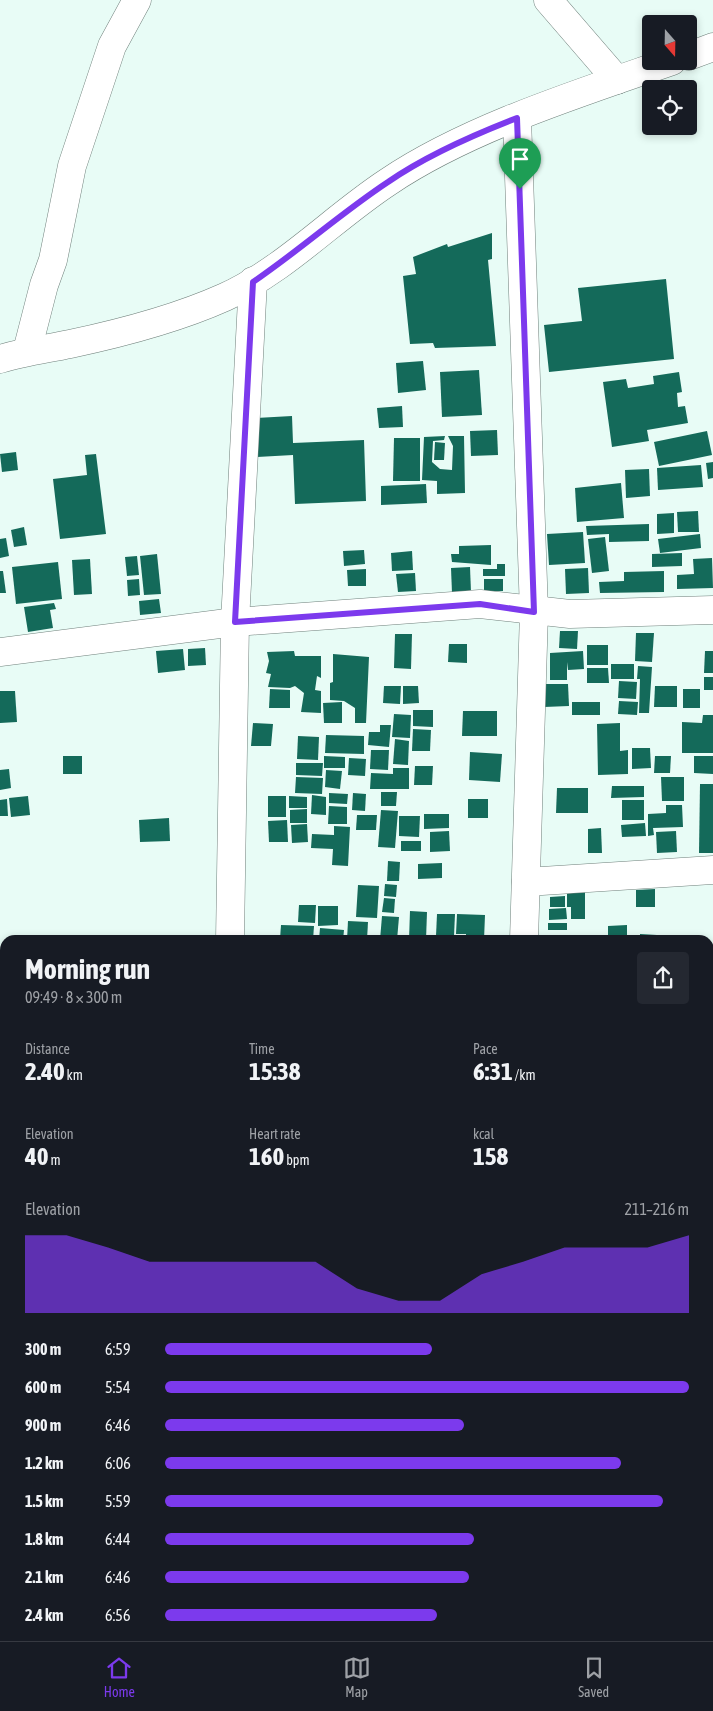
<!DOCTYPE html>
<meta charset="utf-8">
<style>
:root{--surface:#171b24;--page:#242831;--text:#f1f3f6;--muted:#9ea1a6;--line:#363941;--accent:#7c3aed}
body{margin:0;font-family:"Asap Condensed",sans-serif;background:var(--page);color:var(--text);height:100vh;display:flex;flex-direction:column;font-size:19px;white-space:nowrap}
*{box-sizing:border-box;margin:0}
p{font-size:16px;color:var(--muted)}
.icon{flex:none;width:28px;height:28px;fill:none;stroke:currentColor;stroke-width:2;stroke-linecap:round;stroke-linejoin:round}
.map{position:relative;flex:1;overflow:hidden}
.side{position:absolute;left:0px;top:935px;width:714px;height:706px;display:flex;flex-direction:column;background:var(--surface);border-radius:15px 15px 0 0;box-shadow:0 2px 8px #0003}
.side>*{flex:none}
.needle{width:32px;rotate:160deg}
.buttons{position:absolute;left:642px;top:15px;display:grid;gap:10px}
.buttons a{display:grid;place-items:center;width:55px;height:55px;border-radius:5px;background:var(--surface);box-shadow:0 2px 8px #0003;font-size:25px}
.pin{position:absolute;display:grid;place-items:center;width:42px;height:42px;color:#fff;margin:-51px -21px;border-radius:50% 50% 50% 0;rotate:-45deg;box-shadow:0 0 5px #0007}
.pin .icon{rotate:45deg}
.round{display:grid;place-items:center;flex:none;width:52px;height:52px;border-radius:5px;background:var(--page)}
.head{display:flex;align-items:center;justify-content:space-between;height:85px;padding:0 25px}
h1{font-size:28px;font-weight:700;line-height:38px}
.metrics{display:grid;grid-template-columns:repeat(3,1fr);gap:8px;height:85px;padding:5px 25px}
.metrics div{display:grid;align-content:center}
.metrics b{font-size:25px;font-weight:700}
.metrics small{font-size:14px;font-weight:400}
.metrics p{font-size:14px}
.chart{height:140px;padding:10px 25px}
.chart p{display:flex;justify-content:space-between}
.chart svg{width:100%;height:90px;margin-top:5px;fill:var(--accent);opacity:.7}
ul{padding:0 25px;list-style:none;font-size:16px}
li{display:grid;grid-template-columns:80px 60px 1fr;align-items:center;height:38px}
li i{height:12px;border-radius:6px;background:var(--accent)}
.menu{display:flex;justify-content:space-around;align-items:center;height:70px;border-top:1px solid var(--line);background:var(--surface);font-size:14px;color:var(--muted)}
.menu a{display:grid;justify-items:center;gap:2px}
.menu .active{color:var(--accent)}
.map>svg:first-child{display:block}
.building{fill:#146a5a}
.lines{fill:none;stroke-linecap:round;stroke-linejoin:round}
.minor-casing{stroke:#70817c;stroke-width:29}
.minor{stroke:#fff;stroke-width:28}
.route-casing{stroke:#fff;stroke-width:10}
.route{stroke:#7c3aed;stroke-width:6}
</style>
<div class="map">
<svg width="713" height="1641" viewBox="0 0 713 1641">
<rect width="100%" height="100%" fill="#e8fcf6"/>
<g class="building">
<path d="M492 233V259L488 260 496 346 435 348 433 343 410 344 403 276 416 274 413 257 447 244 448 247Z"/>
<path d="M666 279 674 359 549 372 544 325 582 321 578 288Z"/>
<path d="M423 361 426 390 398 393 396 363Z"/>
<path d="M479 370 482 415 442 417 440 372Z"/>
<path d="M679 372 682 392 677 393 678 407 685 406 688 423 647 430 649 441 612 447 603 382 626 379 628 388 654 384 653 376Z"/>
<path d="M402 406 403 427 379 428 377 408Z"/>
<path d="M292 416 293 443 364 440 366 501 295 504 293 455 257 457 256 418Z"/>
<path d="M497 430 498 455 471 456 470 431Z"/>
<path d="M707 431 712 455 659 466 654 442Z"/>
<path d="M445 436 444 440 433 441 432 462 440 469 452 470 453 446 448 436H464L465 493 437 494V481L422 480 424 437Z"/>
<path d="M394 438H420V481H393Z"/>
<path d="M435 442 445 443 444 460H434Z"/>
<path d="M16 452 18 470 2 472 0 454Z"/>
<path d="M96 454 106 534 60 539 53 479 87 475 85 455Z"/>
<path d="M713 462V478L708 479 706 463Z"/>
<path d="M701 465 703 487 658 490 657 468Z"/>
<path d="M649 469 650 496 626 498 625 470Z"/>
<path d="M621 483 624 518 577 522 575 488Z"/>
<path d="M426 484 427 503 381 505V486Z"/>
<path d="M698 511 699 532H678L677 512Z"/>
<path d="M674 513V533L657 534V514Z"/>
<path d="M649 524V541L609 542V534L587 535 586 526Z"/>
<path d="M24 527 27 545 14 547 11 530Z"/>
<path d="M583 532 585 563 549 565 547 534Z"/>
<path d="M700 534 701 548 660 553 658 539Z"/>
<path d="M605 537 609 571 592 573 588 539Z"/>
<path d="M6 538 9 556 0 558V539Z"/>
<path d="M491 545V565L452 562 451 554H459V546Z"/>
<path d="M364 550 365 564 344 566 343 551Z"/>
<path d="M412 551 413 570 392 571 391 553Z"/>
<path d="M682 553V566L652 567V554Z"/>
<path d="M157 554 161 594 144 595 140 556Z"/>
<path d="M137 556 139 575 127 576 125 557Z"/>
<path d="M712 558 713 588 677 589V575L694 574 693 559Z"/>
<path d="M90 559 92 594 74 595 72 560Z"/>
<path d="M58 562 62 599 16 604 12 567Z"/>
<path d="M497 564H505V576H483V569H497Z"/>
<path d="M470 567 471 592 452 593 451 568Z"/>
<path d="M588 568 589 593 566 594 565 569Z"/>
<path d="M366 569V586H348L347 570Z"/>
<path d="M0 571H3L6 593H0Z"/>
<path d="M664 571V592L600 593 599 582 624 581V572Z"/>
<path d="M415 573 416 591 398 592 396 574Z"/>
<path d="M139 579 140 595 128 596 127 580Z"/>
<rect x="484" y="579" width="19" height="12"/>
<path d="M159 599 161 613 140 615 139 601Z"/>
<path d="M54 603 56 609 50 610 53 628 28 632 24 607Z"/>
<path d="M560 631H578L577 649 559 648Z"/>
<path d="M636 633H654L652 662 635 661Z"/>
<path d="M395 634H412L411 669 394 668Z"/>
<path d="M449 644H467V663L448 662Z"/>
<rect x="587" y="645" width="21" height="20"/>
<path d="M205 648 206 665 188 666V649Z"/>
<path d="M183 649 185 670 158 673 156 651Z"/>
<path d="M294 651 295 656H321V678L317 676 315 690 321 691V713L301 712 304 693 295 686 290 688 268 687 271 674 266 673 269 661 267 652Z"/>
<path d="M583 651 584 669 568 670 567 662V680H550V653Z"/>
<path d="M705 651H713V673H704Z"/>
<path d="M333 654 369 657 366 723H355V708L344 701 330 700V683L333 682Z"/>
<rect x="611" y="664" width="23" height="15"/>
<path d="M638 666 652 667 649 713H639L640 679H637Z"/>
<path d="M587 668H608L609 683H587Z"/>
<rect x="704" y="677" width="9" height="13"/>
<path d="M619 681 637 682 636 699 618 698Z"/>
<path d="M543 684H568L569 706 544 707Z"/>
<path d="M384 686H401L400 704 383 703Z"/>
<path d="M403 686H418L419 703 403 704Z"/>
<path d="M655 686H677V707H654Z"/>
<path d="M270 689 290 690V708H269Z"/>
<rect x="683" y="689" width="17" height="19"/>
<path d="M0 691H15L17 722 0 723Z"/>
<path d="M619 701 638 702 637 715 618 714Z"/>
<path d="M342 702V723H324L323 703Z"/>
<rect x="572" y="702" width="28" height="13"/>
<path d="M413 710H433V727L413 726Z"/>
<path d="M463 711H497V736H462Z"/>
<path d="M394 714 411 715 410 738 392 737Z"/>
<path d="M703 715H713V753H682V722L702 723Z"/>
<path d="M253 723 273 724 271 746H251Z"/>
<path d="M620 723V751L628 750V774L598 775 597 724Z"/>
<path d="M380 725H391L389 747 368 745 369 732H380Z"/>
<path d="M413 729 431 730 430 751H412Z"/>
<path d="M326 735 364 736V754L325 753Z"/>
<path d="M298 736 319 737 318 760 297 759Z"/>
<path d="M395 739 409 741 408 765 393 764Z"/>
<path d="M632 748H650L651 768 632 769Z"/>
<path d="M371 750H389L388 770 370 769Z"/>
<path d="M470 752 502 754 500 782 469 780Z"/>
<rect x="63" y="756" width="19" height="18"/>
<path d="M324 756 345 757V768H324Z"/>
<path d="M655 756H671L670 773H654Z"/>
<path d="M694 756H713V774L694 773Z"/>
<path d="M349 758 366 759 365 776 348 775Z"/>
<path d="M296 763H323L322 776 296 775Z"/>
<path d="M415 766H433L432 785H414Z"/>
<path d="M393 768H409V789H370L371 773 393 774Z"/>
<path d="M9 769 11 788 0 790V770Z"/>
<path d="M326 770 342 771 340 789 325 787Z"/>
<path d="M296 777 323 778 322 794 295 793Z"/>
<path d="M661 777H684V801H662Z"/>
<path d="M700 784H713V853H699Z"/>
<path d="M612 786H644V797L611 798Z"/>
<path d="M557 788H588V813H556Z"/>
<path d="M381 792H397L396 806H381Z"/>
<path d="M329 793 348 794 347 804 329 803Z"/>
<path d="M353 793 366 794 365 811 352 810Z"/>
<path d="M312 795 326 797V815L311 814Z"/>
<path d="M28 796 30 815 11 817 9 798Z"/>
<rect x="268" y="796" width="18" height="21"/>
<path d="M289 796 307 797V808H289Z"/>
<path d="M7 799 8 816H0V800Z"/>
<rect x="468" y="799" width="20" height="19"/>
<rect x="622" y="800" width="22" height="20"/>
<path d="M666 805H682L683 827 653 828 654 835 648 836V814L666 813Z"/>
<path d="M329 806 347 807V824H328Z"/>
<path d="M307 809V823H290V810Z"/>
<path d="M381 810 398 811 395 848 378 847Z"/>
<path d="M424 814H449V828L424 829Z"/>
<path d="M357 815H377L376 830H356Z"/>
<path d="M399 816H420L419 837 399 836Z"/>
<path d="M169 818 170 841 140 842 139 820Z"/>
<path d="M287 820 288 842H269L268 821Z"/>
<path d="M645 823 646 836 622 837 621 825Z"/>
<path d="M307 824 308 842 292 843 291 825Z"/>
<path d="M334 826 350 827 348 866 332 865 333 849 311 848 312 834 334 835Z"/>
<path d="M601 828 602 853H588V829Z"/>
<path d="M449 831 450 851 430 852V832Z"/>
<path d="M676 831 677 852 657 853 656 832Z"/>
<rect x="401" y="841" width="20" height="10"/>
<path d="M388 861 400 862 399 881H387Z"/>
<path d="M442 863V878L418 879V864Z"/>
<path d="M385 884 397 885 396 897 384 896Z"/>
<path d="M358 885 379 886 377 918 356 917Z"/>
<path d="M655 889V907H636V890Z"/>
<path d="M585 892V919H571V907H567V893Z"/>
<path d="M565 896V907H550V897Z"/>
<path d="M384 898 395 899 394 913 382 912Z"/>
<path d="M299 905H316L315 923 298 922Z"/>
<path d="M318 906H338V925L318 926Z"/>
<path d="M566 908 567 919 549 920V909Z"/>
<path d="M410 911 427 912 426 940H409Z"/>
<path d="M437 914H455L454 936H436Z"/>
<path d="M457 914 485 915 484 940H466V934H456Z"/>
<path d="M382 916 399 917 397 940H380Z"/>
<path d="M348 921 368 922 367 940H347Z"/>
<rect x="548" y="923" width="19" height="7"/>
<path d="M281 925 314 926 313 940 280 939Z"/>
<path d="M627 925V940H608V926Z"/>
<path d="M320 928 344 930 343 940H319Z"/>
<path d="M640 934 657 935V940H640Z"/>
<rect x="0" y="1020" width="5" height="22"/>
<rect x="0" y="1047" width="5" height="34"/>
<rect x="709" y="1105" width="4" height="26"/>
<rect x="709" y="1136" width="4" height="68"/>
<path d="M5 1153V1171H0V1154Z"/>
<rect x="709" y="1339" width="4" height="17"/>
<rect x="709" y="1359" width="4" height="61"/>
<rect x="709" y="1428" width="4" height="19"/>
<path d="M5 1435V1484H0V1436Z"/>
<path d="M713 1520 712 1558H709V1521Z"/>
<rect x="709" y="1578" width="4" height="20"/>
<path d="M709 1601H713V1620L709 1621Z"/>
<path d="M5 1621V1636H11V1639L0 1640V1622Z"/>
<path d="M709 1624H712L713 1638 694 1639V1636H709Z"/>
<path d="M81 1636H140V1641H85Z"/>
<rect x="523" y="1636" width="26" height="5"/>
<rect x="632" y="1636" width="27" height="5"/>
</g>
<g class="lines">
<defs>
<g id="minor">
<path d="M548 0 617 80"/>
<path d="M689 56 713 47"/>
<path d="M517 118 534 612 524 940"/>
<path d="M27 351 44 285 53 260 72 166 112 46 137 0"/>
<path d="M0 359C23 352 46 349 70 344 122 333 176 319 225 297 286 269 333 218 388 182 468 128 580 93 672 61"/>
<path d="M0 652 235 622 480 604 570 614 713 610"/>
<path d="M526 882 713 870"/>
<path d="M230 940 235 622 253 281"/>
<path d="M0 993 5 994"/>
<path d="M709 1021H713"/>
<path d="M709 1473 713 1472"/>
<path d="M507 1641V1636"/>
</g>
</defs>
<use href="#minor" class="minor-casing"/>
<use href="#minor" class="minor"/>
</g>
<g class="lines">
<defs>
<path id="route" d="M517 118 534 612 480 604 235 622 253 282C300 250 341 213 388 182 427 155 473 135 517 118Z"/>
</defs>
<use href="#route" class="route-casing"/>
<use href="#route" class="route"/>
</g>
</svg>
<div class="buttons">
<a><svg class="needle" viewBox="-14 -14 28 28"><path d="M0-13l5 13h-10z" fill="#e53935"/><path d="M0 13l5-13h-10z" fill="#9ea1a6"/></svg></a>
<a><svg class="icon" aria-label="locate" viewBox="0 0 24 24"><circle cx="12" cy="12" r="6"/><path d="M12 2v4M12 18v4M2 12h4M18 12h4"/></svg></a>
</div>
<div class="pin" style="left:520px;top:189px;background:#1e9e55"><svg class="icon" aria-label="arrive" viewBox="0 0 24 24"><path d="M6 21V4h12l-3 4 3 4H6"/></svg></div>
<section class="side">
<div class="head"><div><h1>Morning run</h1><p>09:49 · 8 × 300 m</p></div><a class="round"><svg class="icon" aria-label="share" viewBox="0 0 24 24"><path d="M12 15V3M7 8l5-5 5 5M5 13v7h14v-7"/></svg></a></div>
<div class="metrics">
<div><p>Distance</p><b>2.40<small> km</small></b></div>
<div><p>Time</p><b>15:38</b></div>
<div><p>Pace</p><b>6:31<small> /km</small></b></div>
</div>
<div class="metrics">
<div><p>Elevation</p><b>40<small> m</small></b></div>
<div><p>Heart rate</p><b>160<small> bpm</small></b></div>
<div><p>kcal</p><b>158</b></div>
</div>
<div class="chart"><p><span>Elevation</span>211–216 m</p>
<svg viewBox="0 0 160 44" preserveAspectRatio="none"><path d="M0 44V6L10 6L20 12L30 19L40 19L50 19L60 19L70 19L80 32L90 38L100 38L110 25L120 19L130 12L140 12L150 12L160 6V44z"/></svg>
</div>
<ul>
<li><b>300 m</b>6:59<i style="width:51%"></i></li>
<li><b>600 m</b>5:54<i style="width:100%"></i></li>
<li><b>900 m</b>6:46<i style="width:57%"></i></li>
<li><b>1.2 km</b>6:06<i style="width:87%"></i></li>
<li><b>1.5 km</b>5:59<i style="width:95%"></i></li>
<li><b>1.8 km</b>6:44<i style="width:59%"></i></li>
<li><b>2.1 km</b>6:46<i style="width:58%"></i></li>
<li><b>2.4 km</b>6:56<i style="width:52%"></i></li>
</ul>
</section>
</div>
<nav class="menu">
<a class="active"><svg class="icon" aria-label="home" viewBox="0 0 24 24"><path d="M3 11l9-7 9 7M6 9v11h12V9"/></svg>Home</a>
<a><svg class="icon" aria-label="map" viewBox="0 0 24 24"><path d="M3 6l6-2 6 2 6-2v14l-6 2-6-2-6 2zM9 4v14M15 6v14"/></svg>Map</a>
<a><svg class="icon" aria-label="saved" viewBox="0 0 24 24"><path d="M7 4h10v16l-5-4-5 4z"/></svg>Saved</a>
</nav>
